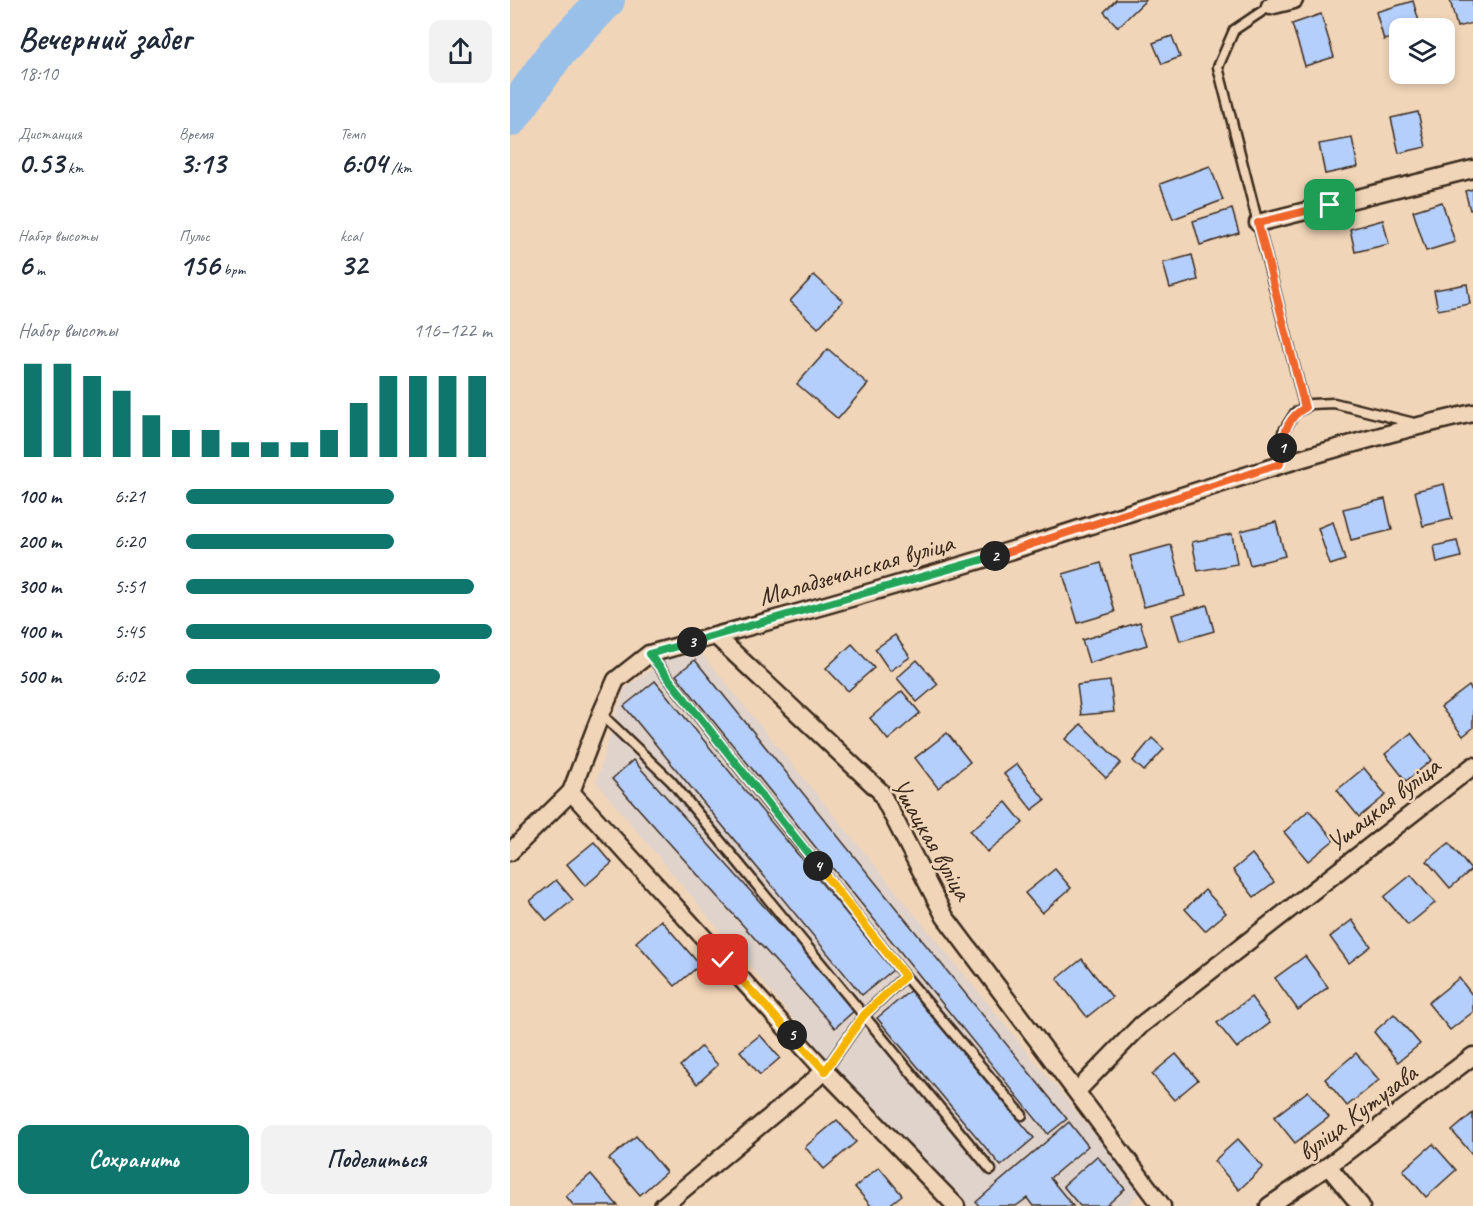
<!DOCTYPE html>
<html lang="ru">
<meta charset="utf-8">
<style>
:root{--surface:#fff;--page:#f2f2f3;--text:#1f2937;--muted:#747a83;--accent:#0f766e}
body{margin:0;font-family:Caveat,sans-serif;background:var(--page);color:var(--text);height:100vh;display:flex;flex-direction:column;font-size:22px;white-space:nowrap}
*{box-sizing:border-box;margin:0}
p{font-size:20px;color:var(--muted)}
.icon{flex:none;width:33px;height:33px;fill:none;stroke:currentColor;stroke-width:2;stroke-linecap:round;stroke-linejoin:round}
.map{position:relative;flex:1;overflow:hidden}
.panel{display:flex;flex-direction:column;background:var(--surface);width:510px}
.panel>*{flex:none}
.buttons{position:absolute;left:879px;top:18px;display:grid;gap:12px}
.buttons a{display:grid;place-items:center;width:66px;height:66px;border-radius:12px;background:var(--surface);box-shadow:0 3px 9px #0003;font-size:30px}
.pin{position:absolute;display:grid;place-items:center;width:51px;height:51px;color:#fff;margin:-26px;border-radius:12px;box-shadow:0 3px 9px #0006}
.km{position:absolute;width:30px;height:30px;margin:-15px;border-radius:50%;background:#222;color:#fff;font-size:16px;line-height:30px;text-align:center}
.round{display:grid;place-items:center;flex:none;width:63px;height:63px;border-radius:12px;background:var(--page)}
.head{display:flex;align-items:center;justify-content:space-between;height:102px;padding:0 18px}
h1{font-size:33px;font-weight:800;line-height:45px}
.metrics{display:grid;grid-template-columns:repeat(3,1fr);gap:9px;height:102px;padding:6px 18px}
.metrics div{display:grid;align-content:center}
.metrics b{font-size:30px;font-weight:800}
.metrics small{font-size:16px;font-weight:400}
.metrics p{font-size:16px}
.chart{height:168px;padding:12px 18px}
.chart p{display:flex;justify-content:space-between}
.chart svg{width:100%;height:108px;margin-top:6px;stroke:var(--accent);stroke-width:6}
.cta{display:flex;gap:12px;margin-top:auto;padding:12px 18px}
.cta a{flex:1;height:69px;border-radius:12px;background:var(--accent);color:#fff;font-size:24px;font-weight:800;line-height:69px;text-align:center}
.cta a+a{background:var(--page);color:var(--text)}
ul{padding:0 18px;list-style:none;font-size:20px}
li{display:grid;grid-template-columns:96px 72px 1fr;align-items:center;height:45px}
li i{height:15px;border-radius:8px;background:var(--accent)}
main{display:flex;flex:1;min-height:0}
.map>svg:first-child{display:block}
.built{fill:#dfd3cc}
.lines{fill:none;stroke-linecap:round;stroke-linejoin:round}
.river{stroke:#99c0e9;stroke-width:38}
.building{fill:#b4cffc;stroke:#3b2a1e;stroke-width:1.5}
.service-casing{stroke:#3b2a1e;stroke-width:13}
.minor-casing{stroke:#3b2a1e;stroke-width:21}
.service{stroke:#f1d5b8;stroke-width:8}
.minor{stroke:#f1d5b8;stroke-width:16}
.split-1-casing{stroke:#fff;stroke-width:12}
.split-2-casing{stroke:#fff;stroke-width:12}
.split-3-casing{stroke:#fff;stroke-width:12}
.split-4-casing{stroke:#fff;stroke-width:12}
.split-5-casing{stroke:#fff;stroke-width:12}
.split-6-casing{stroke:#fff;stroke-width:12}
.split-1{stroke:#f0652b;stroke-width:8}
.split-2{stroke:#f0652b;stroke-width:8}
.split-3{stroke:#22a559;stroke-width:8}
.split-4{stroke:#22a559;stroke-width:8}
.split-5{stroke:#f5b400;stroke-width:8}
.split-6{stroke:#f5b400;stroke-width:8}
.labels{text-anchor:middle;stroke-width:5;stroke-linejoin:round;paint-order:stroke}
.street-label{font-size:26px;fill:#3b2a1e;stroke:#f1d5b8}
</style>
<main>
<section class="panel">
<div class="head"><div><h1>Вечерний забег</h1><p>18:10</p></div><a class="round"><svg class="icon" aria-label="share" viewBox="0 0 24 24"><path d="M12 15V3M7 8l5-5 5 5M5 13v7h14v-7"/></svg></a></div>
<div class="metrics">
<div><p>Дистанция</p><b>0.53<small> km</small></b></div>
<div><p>Время</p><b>3:13</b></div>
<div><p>Темп</p><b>6:04<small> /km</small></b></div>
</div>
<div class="metrics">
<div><p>Набор высоты</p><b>6<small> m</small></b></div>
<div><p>Пульс</p><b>156<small> bpm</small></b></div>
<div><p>kcal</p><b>32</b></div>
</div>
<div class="chart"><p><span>Набор высоты</span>116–122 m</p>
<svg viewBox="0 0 160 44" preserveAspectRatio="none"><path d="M5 44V6M15 44V6M25 44V11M35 44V17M45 44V27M55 44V33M65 44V33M75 44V38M85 44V38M95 44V38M105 44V33M115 44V22M125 44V11M135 44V11M145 44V11M155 44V11"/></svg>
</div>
<ul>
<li><b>100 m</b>6:21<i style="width:68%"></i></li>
<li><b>200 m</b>6:20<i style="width:68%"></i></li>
<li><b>300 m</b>5:51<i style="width:94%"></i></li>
<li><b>400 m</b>5:45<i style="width:100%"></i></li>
<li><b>500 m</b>6:02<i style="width:83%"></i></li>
</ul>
<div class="cta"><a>Сохранить</a><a>Поделиться</a></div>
</section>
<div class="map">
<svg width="963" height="1206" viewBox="0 0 963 1206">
<rect width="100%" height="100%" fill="#f1d5b8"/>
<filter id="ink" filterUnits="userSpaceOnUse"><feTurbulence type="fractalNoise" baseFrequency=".0167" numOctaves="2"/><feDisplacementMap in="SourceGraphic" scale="12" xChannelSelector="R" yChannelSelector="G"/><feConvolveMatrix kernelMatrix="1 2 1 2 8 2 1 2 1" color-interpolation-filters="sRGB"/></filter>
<g filter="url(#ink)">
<path class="built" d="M192 654 632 1192 616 1206H458L317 1059 86 782 114 689 158 658Z"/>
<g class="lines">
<path class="river" d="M0 118 45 54 96 0"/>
</g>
<g class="building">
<path d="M606 0H636L608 27 594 12Z"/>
<path d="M940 0H963V23L947 27Z"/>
<path d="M903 1 911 28H890V36L874 40 866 12Z"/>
<path d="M811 14 824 57 795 66 782 24Z"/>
<path d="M662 36 670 57 652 64 643 43Z"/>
<path d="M908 112 916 147 889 153 881 118Z"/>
<path d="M842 138 848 167 815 174 809 144Z"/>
<path d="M700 166 713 200 663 219 650 184Z"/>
<path d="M963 189V209L960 210 955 191Z"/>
<path d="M932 202 945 242 916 251 903 211Z"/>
<path d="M722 209 729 233 690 245 683 221Z"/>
<path d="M873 220 879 244 845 252 840 229Z"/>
<path d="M682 255 688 280 660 288 653 263Z"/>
<path d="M304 275 333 301 308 328 280 301Z"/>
<path d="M957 284 960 304 928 310 924 290Z"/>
<path d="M318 349 358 384 328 419 287 384Z"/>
<path d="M934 484 942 519 913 526 905 491Z"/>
<path d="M875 499 882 530 841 540 833 509Z"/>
<path d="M766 522 775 556 740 565 731 531Z"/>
<path d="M823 522 835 560 820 565 808 528Z"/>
<path d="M722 534 727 564 688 571 682 542Z"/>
<path d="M947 541 951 557 927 563 924 546Z"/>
<path d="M661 545 675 596 634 607 620 556Z"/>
<path d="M591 563 605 612 568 623 553 574Z"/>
<path d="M697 605 704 631 670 641 662 615Z"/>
<path d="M630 622 637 645 579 663 572 640Z"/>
<path d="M385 635 400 657 380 671 365 649Z"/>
<path d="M342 644 364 668 338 691 316 668Z"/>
<path d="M185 660 557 1119 538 1134 166 675Z"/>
<path d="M407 660 428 684 407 702 387 678Z"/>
<path d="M145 681 383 970 352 995 114 706Z"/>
<path d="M600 681 604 712 571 715 567 685Z"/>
<path d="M959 686 963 692V728L953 736 931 707Z"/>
<path d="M392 691 410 713 378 740 360 718Z"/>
<path d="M571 724 611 763 596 778 556 739Z"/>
<path d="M437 733 460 762 428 788 405 758Z"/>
<path d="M901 733 922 760 896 781 875 754Z"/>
<path d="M642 738 654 749 634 771 623 761Z"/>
<path d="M123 760 346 1009 325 1028 102 779Z"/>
<path d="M507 764 535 800 522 810 494 774Z"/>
<path d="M854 768 876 795 849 817 827 790Z"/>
<path d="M496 802 513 823 477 852 460 831Z"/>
<path d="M799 810 824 840 798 861 774 832Z"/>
<path d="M84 842 102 863 75 886 57 864Z"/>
<path d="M939 843 961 870 940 888 917 861Z"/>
<path d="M742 854 764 882 744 897 723 870Z"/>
<path d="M545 869 561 888 532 913 515 893Z"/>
<path d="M901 875 925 903 898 925 874 897Z"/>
<path d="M46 880 63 900 37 921 20 901Z"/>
<path d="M695 890 716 913 695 931 675 909Z"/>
<path d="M151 920 190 965 165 986 126 942Z"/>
<path d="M842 920 861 946 839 963 820 937Z"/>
<path d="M795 956 818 987 788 1010 765 978Z"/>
<path d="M572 959 602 997 577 1017 547 979Z"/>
<path d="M949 978 963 996V1012L940 1030 918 1003Z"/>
<path d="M401 990 524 1138 491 1166 367 1018Z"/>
<path d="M741 997 760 1023 727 1048 707 1023Z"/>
<path d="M884 1014 910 1044 888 1062 864 1032Z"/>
<path d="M250 1035 270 1058 250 1075 230 1051Z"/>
<path d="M191 1047 208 1065 187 1084 170 1066Z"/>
<path d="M846 1053 869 1080 837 1106 815 1079Z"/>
<path d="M666 1054 688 1080 664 1100 642 1074Z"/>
<path d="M798 1091 819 1117 785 1143 764 1117Z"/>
<path d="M963 1113V1155L942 1131Z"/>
<path d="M327 1120 346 1142 314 1169 295 1147Z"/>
<path d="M559 1122 578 1146 540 1178 563 1206H523L517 1198 506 1206H469L466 1202Z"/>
<path d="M126 1136 156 1172 130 1195 99 1159Z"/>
<path d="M728 1139 753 1167 729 1190 704 1161Z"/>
<path d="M923 1144 946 1170 916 1197 893 1170Z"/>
<path d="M587 1156 615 1189 596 1206H570L553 1186Z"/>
<path d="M369 1167 392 1195 378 1206H361L345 1187Z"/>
<path d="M81 1174 108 1206H64L56 1196Z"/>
</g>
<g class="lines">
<defs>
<g id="service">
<path d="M760 6 724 30 708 67 795 408"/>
<path d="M770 464 773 432 785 413 801 404 824 403 904 423"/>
<path d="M139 654 395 976 512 1115"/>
<path d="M91 714 161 781 481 1170"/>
<path d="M315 1071 354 1015 395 976"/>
</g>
<g id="minor">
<path d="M760 6 784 0"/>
<path d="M748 223 963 169"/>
<path d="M206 636 370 791 435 917 652 1206"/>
<path d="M61 792 315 1071 446 1206"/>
<path d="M0 852 61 792 91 714 106 680 139 654C257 622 376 589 493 553 649 505 803 449 963 413"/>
<path d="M567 1091 631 1025 963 766"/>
<path d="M818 1166 851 1206"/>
<path d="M153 1206 315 1071"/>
<path d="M759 1206 818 1166 963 1056"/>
</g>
</defs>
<use href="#service" class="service-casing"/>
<use href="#minor" class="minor-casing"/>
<use href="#service" class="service"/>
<use href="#minor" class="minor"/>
</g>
</g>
<g class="lines" filter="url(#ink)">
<defs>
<path id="split-1" d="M772 448C774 431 779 416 795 408L748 223 820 205"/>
<path id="split-2" d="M485 556 770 464 772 448"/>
<path id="split-3" d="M182 642 485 556"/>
<path id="split-4" d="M182 642 139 654 308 866"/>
<path id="split-5" d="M282 1035 315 1071 354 1015 395 976 308 866"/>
<path id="split-6" d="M213 960 282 1035"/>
</defs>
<use href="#split-1" class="split-1-casing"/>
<use href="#split-2" class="split-2-casing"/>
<use href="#split-3" class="split-3-casing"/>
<use href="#split-4" class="split-4-casing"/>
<use href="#split-5" class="split-5-casing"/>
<use href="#split-6" class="split-6-casing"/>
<use href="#split-1" class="split-1"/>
<use href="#split-2" class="split-2"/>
<use href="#split-3" class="split-3"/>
<use href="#split-4" class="split-4"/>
<use href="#split-5" class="split-5"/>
<use href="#split-6" class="split-6"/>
</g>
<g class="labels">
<g class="street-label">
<text transform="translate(346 569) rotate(-16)" y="9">Маладзечанская вуліца</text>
<text transform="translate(873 804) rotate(-38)" y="9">Ушацкая вуліца</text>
<text transform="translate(422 839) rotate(60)" y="9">Ушацкая вуліца</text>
<text transform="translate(847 1112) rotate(-37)" y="9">вуліца Кутузава</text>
</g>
</g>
</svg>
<div class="buttons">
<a><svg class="icon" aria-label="layers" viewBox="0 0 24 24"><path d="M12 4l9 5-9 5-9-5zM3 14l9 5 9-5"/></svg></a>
</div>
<div class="pin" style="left:820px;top:205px;background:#1e9e55"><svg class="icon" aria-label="arrive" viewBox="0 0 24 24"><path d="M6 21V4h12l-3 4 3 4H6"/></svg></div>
<div class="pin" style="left:213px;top:960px;background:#d93025"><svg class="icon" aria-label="check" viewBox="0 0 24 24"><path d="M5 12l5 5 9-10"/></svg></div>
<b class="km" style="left:772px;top:448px">1</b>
<b class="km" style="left:485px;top:556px">2</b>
<b class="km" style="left:182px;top:642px">3</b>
<b class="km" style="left:308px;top:866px">4</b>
<b class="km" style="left:282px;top:1035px">5</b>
</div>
</main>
